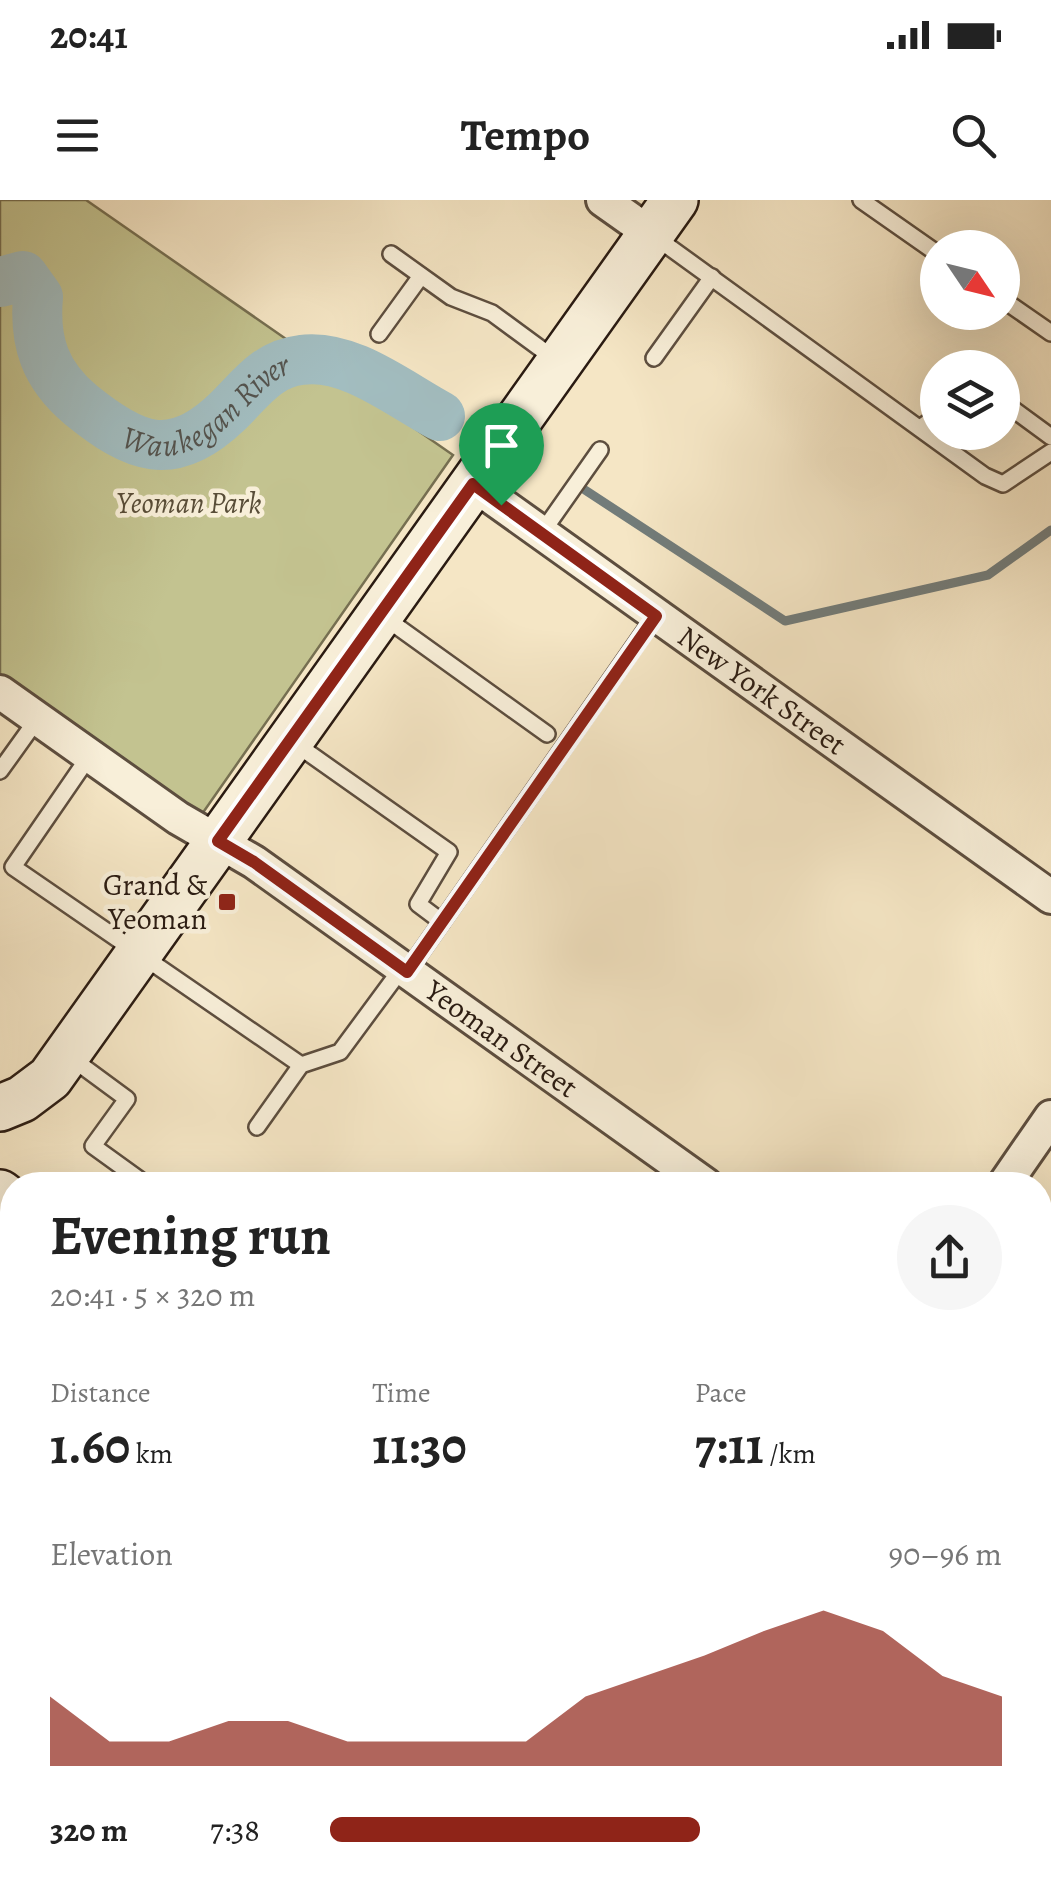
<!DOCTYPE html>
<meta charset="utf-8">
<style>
:root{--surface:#fff;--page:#f6f6f6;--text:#222;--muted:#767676;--accent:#8f2418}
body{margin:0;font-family:Alegreya,serif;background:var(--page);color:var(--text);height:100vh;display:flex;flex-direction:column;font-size:38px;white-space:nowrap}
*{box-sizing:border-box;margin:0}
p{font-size:32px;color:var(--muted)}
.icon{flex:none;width:55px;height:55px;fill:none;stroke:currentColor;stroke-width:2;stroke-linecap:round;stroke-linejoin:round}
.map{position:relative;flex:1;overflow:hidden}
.drawer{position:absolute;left:0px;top:972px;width:1052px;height:718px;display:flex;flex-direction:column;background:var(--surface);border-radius:40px 40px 0 0;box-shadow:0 10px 40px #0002}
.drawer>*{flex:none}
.needle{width:65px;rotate:125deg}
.fabs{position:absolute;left:920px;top:30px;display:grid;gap:20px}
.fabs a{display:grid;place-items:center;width:100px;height:100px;border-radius:50%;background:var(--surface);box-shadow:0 10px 40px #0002;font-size:50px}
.pin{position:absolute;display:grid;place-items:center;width:85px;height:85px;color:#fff;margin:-102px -42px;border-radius:50% 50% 50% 0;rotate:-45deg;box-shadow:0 0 10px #0007}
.pin .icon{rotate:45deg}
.round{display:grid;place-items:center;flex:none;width:105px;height:105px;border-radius:52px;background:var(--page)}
.overview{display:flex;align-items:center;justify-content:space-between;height:170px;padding:0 50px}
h1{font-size:55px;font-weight:600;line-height:75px}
.stats{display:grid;grid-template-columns:repeat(3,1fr);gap:15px;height:170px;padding:10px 50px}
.stats div{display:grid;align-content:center}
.stats b{font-size:50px;font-weight:600}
.stats small{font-size:28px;font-weight:400}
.stats p{font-size:28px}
.chart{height:280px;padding:20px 50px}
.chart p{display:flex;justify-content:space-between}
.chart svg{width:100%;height:180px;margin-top:10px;fill:var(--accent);opacity:.7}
ul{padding:0 50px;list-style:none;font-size:32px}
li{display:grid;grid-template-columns:160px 120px 1fr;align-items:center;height:75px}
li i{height:25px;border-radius:12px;background:var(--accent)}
.status{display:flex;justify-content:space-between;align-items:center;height:70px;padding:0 50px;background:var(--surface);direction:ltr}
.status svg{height:28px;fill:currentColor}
header{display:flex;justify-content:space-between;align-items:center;height:130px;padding:0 50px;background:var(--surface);font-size:45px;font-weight:600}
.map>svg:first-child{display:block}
.green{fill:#c3c390;stroke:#766f51;stroke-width:2.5}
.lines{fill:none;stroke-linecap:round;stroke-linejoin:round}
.stream{stroke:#727c7a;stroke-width:9}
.river{stroke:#a2bdc0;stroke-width:50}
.lane-casing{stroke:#5d4e3f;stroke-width:20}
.street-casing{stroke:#5d4e3f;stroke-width:38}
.secondary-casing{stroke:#2a1b12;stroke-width:50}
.lane{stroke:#f8efd9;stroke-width:15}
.street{stroke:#f8efd9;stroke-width:32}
.secondary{stroke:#f8efd9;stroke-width:45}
.route-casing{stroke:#fff;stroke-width:20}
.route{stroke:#8f2418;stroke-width:12}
.poi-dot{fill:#8f2418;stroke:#f8efd9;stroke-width:4}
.labels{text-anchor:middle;stroke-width:9;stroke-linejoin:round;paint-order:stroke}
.park-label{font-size:30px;font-style:italic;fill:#584d38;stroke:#f8efd9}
.street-label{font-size:30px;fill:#2a1b12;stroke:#f8efd9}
.poi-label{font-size:30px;fill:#2a1b12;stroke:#f8efd9;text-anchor:end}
.water-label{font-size:32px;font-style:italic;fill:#54544f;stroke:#f8efd9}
</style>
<div class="status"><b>20:41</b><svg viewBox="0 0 49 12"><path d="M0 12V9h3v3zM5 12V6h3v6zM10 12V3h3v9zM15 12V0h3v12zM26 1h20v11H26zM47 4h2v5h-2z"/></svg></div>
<header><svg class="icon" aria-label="menu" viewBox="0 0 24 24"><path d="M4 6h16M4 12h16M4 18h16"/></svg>Tempo<svg class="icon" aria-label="search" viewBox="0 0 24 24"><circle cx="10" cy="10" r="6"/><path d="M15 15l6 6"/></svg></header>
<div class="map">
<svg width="1051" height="1688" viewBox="0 0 1051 1688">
<rect width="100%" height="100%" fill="#f5e6c5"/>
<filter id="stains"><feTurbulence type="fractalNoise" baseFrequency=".002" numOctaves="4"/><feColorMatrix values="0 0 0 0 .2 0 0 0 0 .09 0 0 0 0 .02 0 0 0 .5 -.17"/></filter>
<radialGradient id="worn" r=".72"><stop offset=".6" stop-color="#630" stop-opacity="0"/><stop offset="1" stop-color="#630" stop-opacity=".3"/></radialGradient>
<path class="green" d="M0 0H86L453 255 202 614 0 474Z"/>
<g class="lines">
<path class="stream" d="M585 290 785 421 988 375 1051 330"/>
<path class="river" id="s1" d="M0 82 23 76 38 97C34 142 45 175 81 205 134 248 172 265 227 212 250 190 266 164 301 160 349 153 399 194 440 216"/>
<defs>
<g id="lane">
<path d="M861 0 938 54"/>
<path d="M654 36 985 276 1003 284 1051 252"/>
<path d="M391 54 451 97 492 113 556 160"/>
<path d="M1002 99 1051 133"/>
<path d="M379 134 421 76"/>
<path d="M654 158 712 77"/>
<path d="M1002 201 1051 237"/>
<path d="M920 228 938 215"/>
<path d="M541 334 600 250"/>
<path d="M384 417 547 534"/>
<path d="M293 542 449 652 418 704 442 722"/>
<path d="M90 555 13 667 301 865"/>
<path d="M0 571 38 518"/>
<path d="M407 772 656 415"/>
<path d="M70 857 127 899 93 946 147 985"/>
<path d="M257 927 301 865 340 852 402 768"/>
<path d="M0 1118 12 1101"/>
</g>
<g id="street">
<path d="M603 0 651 34"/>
<path id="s2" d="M473 284 1051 697"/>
<path id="s3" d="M0 492 178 618 254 662 706 985"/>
<path d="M1004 985 1051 917"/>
<path d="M1040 1224 1051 1232"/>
<path d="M0 1581 12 1590"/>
<path d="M136 1678 151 1688"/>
<path d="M508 1688 516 1678"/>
</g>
<g id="secondary">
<path d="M0 908 22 899 50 878 675 0"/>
<path d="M0 993 12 1002"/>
<path d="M954 1678 969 1688"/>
</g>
</defs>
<use href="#lane" class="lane-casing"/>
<use href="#street" class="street-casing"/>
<use href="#secondary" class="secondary-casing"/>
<use href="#lane" class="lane"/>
<use href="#street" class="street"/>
<use href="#secondary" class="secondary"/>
</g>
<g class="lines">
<defs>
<path id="route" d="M473 284 656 416 407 772 254 662 218 641Z"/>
</defs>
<use href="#route" class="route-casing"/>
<use href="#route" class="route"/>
</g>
<rect class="poi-dot" x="217" y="692" width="20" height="20" rx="5"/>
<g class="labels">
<g class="park-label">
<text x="189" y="313">Yeoman Park</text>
</g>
<g class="street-label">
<text dy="10" stroke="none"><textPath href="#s2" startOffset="355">New York Street</textPath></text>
<text dy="10" stroke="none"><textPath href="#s3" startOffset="610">Yeoman Street</textPath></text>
</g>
<g class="poi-label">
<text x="207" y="695">Grand &amp;<tspan x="207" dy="34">Yeoman</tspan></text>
</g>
<g class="water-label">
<text dy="11" stroke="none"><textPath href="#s1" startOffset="320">Waukegan River</textPath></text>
</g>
</g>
<rect width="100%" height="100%" filter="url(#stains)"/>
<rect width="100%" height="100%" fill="url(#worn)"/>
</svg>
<div class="fabs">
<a><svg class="needle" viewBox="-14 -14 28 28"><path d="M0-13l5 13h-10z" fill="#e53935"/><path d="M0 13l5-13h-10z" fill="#767676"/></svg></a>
<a><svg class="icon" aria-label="layers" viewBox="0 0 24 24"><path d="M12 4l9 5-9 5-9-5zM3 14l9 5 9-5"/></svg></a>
</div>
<div class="pin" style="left:501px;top:305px;background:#1e9e55"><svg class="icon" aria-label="arrive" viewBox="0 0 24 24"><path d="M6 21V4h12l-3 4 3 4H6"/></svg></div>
<section class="drawer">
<div class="overview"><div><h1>Evening run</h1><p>20:41 · 5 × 320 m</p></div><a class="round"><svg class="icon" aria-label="share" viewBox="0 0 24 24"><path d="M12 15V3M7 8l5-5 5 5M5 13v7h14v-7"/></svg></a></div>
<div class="stats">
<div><p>Distance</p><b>1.60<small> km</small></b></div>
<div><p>Time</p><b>11:30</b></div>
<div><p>Pace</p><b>7:11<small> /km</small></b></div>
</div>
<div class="chart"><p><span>Elevation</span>90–96 m</p>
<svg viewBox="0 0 160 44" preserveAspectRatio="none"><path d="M0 44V27L10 38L20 38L30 33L40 33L50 38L60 38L70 38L80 38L90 27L100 22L110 17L120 11L130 6L140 11L150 22L160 27V44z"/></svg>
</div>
<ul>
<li><b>320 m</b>7:38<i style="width:55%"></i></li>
</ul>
</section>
</div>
